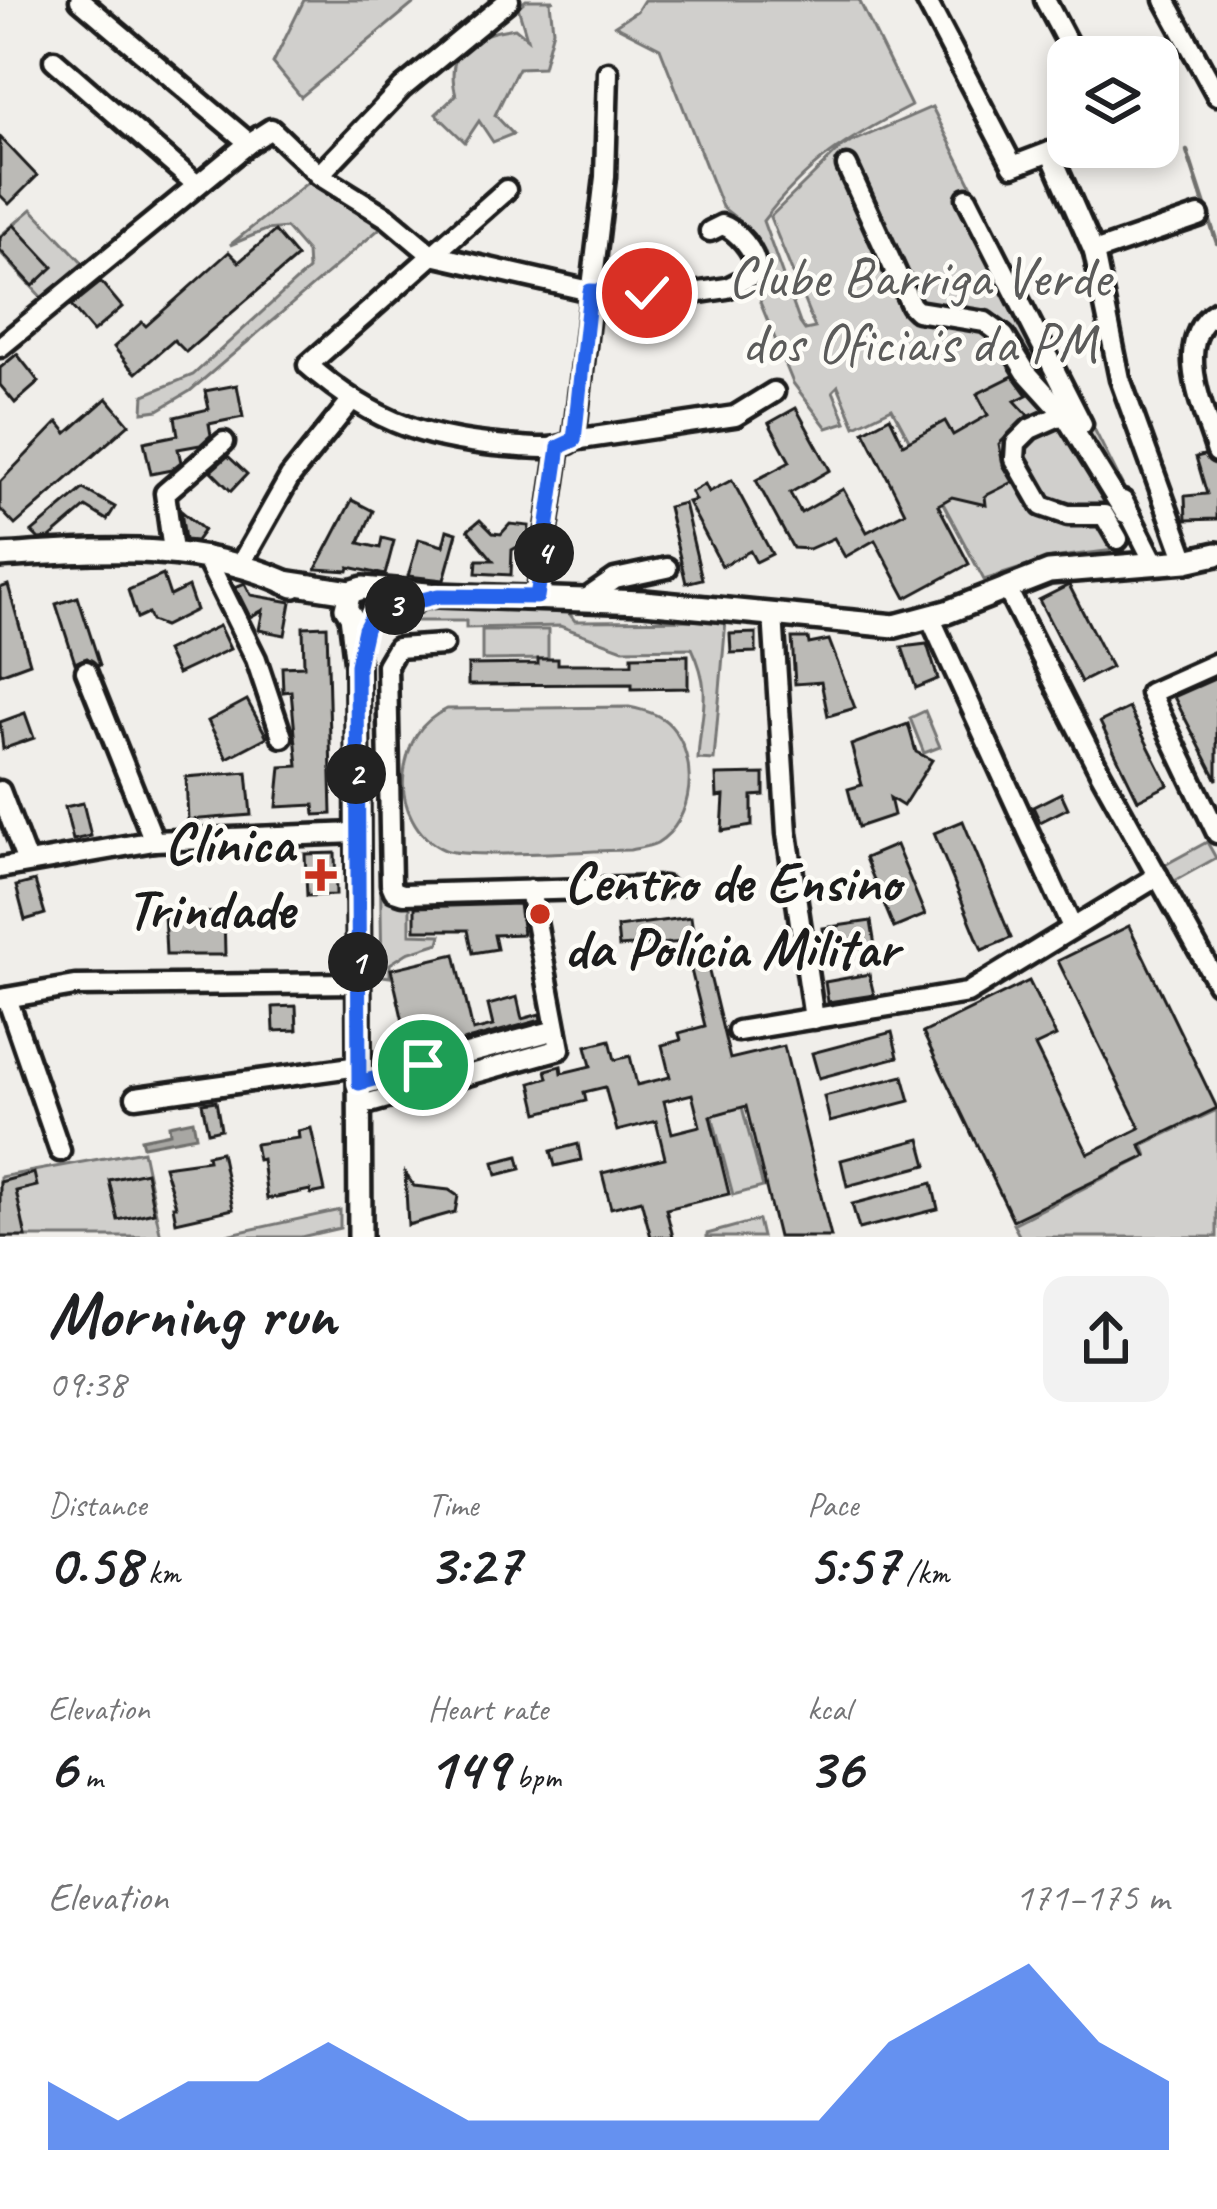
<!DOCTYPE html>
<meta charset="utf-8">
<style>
:root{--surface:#fff;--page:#f2f2f2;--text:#202124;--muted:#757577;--accent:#2563eb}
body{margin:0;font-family:Caveat,sans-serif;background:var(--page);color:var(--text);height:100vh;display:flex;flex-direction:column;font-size:45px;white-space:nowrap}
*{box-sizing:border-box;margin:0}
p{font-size:39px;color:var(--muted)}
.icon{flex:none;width:66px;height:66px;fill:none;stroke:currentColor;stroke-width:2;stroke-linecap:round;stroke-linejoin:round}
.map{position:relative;height:1237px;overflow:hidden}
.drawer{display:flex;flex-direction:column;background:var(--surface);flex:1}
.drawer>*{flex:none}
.fabs{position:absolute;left:1047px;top:36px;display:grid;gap:24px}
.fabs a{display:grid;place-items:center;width:132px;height:132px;border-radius:24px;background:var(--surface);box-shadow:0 6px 18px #0003;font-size:60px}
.pin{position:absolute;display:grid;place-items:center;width:102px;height:102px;color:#fff;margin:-51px;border:6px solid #fff;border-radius:50%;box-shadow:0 3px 12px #0007}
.km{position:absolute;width:60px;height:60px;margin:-30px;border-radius:50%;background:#222;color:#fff;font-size:33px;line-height:60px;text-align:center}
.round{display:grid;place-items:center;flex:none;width:126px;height:126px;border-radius:24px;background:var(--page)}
.overview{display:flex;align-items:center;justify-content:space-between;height:204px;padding:0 48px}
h1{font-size:66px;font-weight:800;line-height:90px}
.metrics{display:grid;grid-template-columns:repeat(3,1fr);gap:18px;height:204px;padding:12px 48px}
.metrics div{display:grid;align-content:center}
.metrics b{font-size:60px;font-weight:800}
.metrics small{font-size:33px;font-weight:400}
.metrics p{font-size:33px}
.chart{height:336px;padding:24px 48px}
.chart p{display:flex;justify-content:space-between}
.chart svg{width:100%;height:216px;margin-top:12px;fill:var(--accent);opacity:.7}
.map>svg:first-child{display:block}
.green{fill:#d0cfcc;stroke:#767674;stroke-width:3}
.water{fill:#a8a7a3;stroke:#706f6d;stroke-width:3}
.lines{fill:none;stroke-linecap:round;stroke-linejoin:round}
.stream{stroke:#706f6d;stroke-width:4.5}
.building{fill:#bbbab6;stroke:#1c1c1c;stroke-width:3;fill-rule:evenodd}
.minor-casing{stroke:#1c1c1c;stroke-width:27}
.major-casing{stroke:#1c1c1c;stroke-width:30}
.minor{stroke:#fdfcf7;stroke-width:18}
.major{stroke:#fdfcf7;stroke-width:21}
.route-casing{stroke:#fff;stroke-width:24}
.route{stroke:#2563eb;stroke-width:15}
.poi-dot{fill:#c8321e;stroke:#fdfcf7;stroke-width:4.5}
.labels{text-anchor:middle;stroke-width:9;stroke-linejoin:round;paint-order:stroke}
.park-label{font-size:57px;fill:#5b5b5a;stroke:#fdfcf7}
.poi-label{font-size:57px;font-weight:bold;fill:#1c1c1c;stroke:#fdfcf7;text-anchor:end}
</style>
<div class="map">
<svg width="1217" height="1237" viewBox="0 0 1217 1237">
<rect width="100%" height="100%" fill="#f0eeea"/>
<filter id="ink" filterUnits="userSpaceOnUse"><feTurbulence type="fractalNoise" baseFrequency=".00833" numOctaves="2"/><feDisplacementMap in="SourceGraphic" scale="24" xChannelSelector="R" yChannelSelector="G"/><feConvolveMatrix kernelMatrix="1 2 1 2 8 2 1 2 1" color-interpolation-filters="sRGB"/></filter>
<g filter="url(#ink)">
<g class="green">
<path d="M304 0H418L301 97 273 63Z"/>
<path d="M526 0H554L550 2 553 30 543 67 518 68 495 115 513 134 493 142 479 121 465 142 436 114 456 95C443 46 474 34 515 28L527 38 518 7Z"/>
<path d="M644 0H859L911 106C847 139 807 163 763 221L800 323 805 330 815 328 770 217 843 146 932 107 1137 514 1109 531 1114 550 1052 558 984 580 892 408 855 426 838 386 833 391 846 422 827 428 793 383 760 302 770 279 764 254 746 226 722 207 660 48 615 25 637 11Z"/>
<path d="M312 179 384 225 190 391 158 410 143 412 144 395 193 375 308 270 307 252 286 228 266 230 230 245Z"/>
<path d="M32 209 83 263 42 298 0 252V236Z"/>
<path d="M471 602 561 603 575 621 726 620 714 760 698 759C700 713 714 695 692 648L623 649 560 626 466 628V621H407V614Z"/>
<path d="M482 630H548V659L482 660Z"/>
<path d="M629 707C643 710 661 714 671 726 699 758 695 820 657 843 649 847 639 848 630 850 597 850 467 859 445 850 416 838 400 804 404 774 408 743 419 722 447 709Z"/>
<path d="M925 711 940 747 924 753 910 718Z"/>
<path d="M1207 842 1216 858 1171 883 1163 866Z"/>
<path d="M380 846H392V878L410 887V934L441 935 439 943 407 953 390 964V977L382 976Z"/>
<path d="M742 1107 763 1187 733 1195 712 1115Z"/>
<path d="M1217 1110V1237H1020L1013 1224 1147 1156 1143 1145Z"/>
<path d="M143 1151 161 1237H0V1177Z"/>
<path d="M340 1210V1228L301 1237H217Z"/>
<path d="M758 1220 762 1237H707V1234Z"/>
</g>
<path class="water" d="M193 1120 196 1136 143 1146 141 1139 170 1133 169 1125Z"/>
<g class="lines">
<path class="stream" d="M1187 151 1217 243"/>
</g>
<g class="building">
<path d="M0 137 37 176 9 204 0 195Z"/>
<path d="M14 225 53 267 33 286 0 250V238Z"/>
<path d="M275 231 297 257 186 352 174 340 136 373 129 366 114 347 142 322 146 326 229 252 239 262Z"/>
<path d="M101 282 122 307 93 332 71 306Z"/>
<path d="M17 354 39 382 15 403 0 385V368Z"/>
<path d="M1013 376 1027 395 1015 401 1028 415 999 444 1003 465 1013 482 985 496 986 505 952 497 938 505 969 564 906 598 875 540 845 557 834 538 809 549 793 548 756 480 790 462 769 423 796 408 830 470 790 493 801 513 843 489 867 532 905 512 864 431 890 417 903 444 945 421 953 435 988 415 977 394Z"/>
<path d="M237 385 243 417 209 424 211 435 200 445 178 449 181 462 171 470 151 474 144 442 178 435 175 417 209 409 205 391Z"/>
<path d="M107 398 129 424 15 525 0 509V482L58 422 67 433Z"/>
<path d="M1204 455 1217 465V519L1186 520 1185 496 1207 494 1196 457Z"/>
<path d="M228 456 247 474 231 491 211 471Z"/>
<path d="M732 480 772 554 756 562 750 551 722 566 688 502 695 500 691 492 705 484 709 492Z"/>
<path d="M83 489 115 507 107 520 86 507 50 538 39 539 32 532Z"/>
<path d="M352 500 373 511 359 543 380 548 382 538 394 541 385 575 349 567 348 571 316 569Z"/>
<path d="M684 503 702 579 686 583 668 507Z"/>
<path d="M181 511 204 530 196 541 185 540Z"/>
<path d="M480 520 493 533 501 534 510 524 529 526 528 541 512 550 511 575 476 573 477 560H493L468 530Z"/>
<path d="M447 530 457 533 444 580 408 576 419 539 443 546Z"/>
<path d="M163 575 170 596 188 587 196 610 164 626 151 621 148 613 137 618 128 590Z"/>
<path d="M245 583 251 595 291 602 285 635 259 630 263 610 250 617 235 587Z"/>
<path d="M8 585 30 663 0 674V588Z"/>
<path d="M1069 585 1111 667 1081 682 1039 600Z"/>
<path d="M78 597 100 665 98 666 87 658 75 663 56 604Z"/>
<path d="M219 626 230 649 177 674 166 651Z"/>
<path d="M327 626 332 814 315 815 314 805 277 807 281 767 298 766 291 691 283 692 282 667 304 666 303 627Z"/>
<path d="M756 633V652L731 653 730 634Z"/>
<path d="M792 638H808L809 644 829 640 855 708 828 716 821 682 795 684Z"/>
<path d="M927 644 938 679 916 688 902 647Z"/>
<path d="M688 655V688L632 689V684L468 685V665L538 664V659H558V664H632V656Z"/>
<path d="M1217 678V780L1174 697Z"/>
<path d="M247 700 267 737 227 758 208 721Z"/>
<path d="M1129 708 1168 785 1138 800 1100 722Z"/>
<path d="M25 713 34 738 3 749 0 722Z"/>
<path d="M908 724 916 752 932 760 903 806 890 798 894 815 858 827 848 789 862 785 851 745Z"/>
<path d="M247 772 251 815 188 820 186 777Z"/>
<path d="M764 774V795L752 796V826L722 831 724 796 717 797 716 775Z"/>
<path d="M1061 793 1068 808 1040 822 1033 807Z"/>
<path d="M83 803 91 836 73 840 65 807Z"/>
<path d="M963 821 1011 938 982 950 934 833Z"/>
<path d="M896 845 925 915 894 928 865 858Z"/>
<path d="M335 853 336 895 307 896 305 854Z"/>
<path d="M35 881 45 914 25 920 16 886Z"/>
<path d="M519 904 523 934 494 935 497 949 473 953 468 930H415V907Z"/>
<path d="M164 912 224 913 225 955H166Z"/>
<path d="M691 917 696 953 704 951 730 1059 784 1046 831 1237H778L746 1106 710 1116 729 1194 666 1209 673 1237H651L641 1200 611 1208 602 1173 665 1158 656 1121 617 1131 605 1087 584 1092 586 1101 538 1113 531 1083 548 1078 546 1070 561 1066 562 1073 591 1066 586 1046 610 1040 615 1060 630 1056 637 1085 670 1077 662 1045 681 1040 679 1033 705 1026 684 942 619 947 617 927ZM692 1094 700 1126 672 1133 664 1101Z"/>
<path d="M871 921 875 946 826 952 823 928Z"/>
<path d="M1129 926 1217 1108 1140 1145 1146 1156 1013 1220 923 1033 1029 981 1056 1036 1035 1046 1088 1154 1140 1128 1058 961Z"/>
<path d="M455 954 473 1031 493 1026 488 1005 517 997 522 1019 540 1014 541 1020 437 1048 430 1054 420 1052 415 1037 407 1039 391 969Z"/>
<path d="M869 974 874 995 828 1002 825 982Z"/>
<path d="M296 1006 297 1030 274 1031 273 1007Z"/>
<path d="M892 1032 898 1057 819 1078 812 1053Z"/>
<path d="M903 1076 910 1101 830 1122 824 1096Z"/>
<path d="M216 1101 221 1129 208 1132 202 1103Z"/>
<path d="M311 1128 325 1191 311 1194 310 1190 267 1199 262 1159 258 1160 255 1144 299 1138 298 1131Z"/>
<path d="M920 1139 927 1165 847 1186 841 1160Z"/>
<path d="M578 1144 581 1160 555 1166 551 1151Z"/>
<path d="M221 1152 233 1209 176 1222 173 1206H176L164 1166 208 1160 207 1155Z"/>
<path d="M518 1156 521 1169 497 1175 494 1162Z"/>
<path d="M146 1172 154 1212 118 1220 109 1180Z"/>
<path d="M34 1173 37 1186 16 1191 26 1237H0V1182Z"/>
<path d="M405 1173 414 1186 449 1190 458 1196 455 1212 408 1225Z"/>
<path d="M932 1183 938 1209 859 1229 852 1204Z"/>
</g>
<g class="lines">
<defs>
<g id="minor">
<path d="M80 0 249 143"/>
<path d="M926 0 1013 166 1068 145"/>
<path d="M1045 0 1075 57"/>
<path d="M1165 0 1217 95"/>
<path d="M54 60 197 185"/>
<path d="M1050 152 1094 252 1120 379 1186 561"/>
<path d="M847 166 911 305 917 311 985 322 1004 336 1026 372 1064 414 1125 513"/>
<path d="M319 175 402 88 509 0"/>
<path d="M506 190 308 365C374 424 433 442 521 447 538 448 560 451 574 440L735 416 774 392"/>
<path d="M967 198 1082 424"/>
<path d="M1094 252 1199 216"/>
<path d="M1217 311C1170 340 1204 410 1217 452"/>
<path d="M0 347 249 143 271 129 319 175 388 218 432 255 590 291 680 295 727 288 749 277 756 267C755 251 737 230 722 225L710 231"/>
<path d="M1073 410 1030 429 1016 443 1015 459 1042 506 1068 515H1104L1118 539"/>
<path d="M574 440 605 177 608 72"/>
<path d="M1123 501 1155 564"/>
<path d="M173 551 165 493 224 442"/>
<path d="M205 556 256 659 282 737"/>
<path d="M239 567 290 477 351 401"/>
<path d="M1006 587 1101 774 1217 983"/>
<path d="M537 597 559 447"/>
<path d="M586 599 615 579 667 568"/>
<path d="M773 614 787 833 814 1019"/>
<path d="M930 617 1072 927"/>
<path d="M443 645 397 648 387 665 391 884 394 891 403 894 664 887"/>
<path d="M1217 663 1150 693 1217 833"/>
<path d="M86 671 154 841"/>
<path d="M0 791 27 862"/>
<path d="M0 868 154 841 356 833"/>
<path d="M7 998 60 1151"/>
<path d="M0 999 75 986 358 983"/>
<path d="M738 1031 967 993 1158 876"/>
<path d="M441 1061 556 1030"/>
<path d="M446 1081 560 1049 530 890"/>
<path d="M359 1083 423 1065"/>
<path d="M136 1097 359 1066"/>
<path d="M359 1106 429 1086"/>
</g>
<g id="major">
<path d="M0 556C103 550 198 540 294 586"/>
<path d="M284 582 350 592 363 588 438 595 644 602 895 626 947 612 1049 572 1186 561 1217 554"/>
<path d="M350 592 346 608 351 616 357 665 360 1237"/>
<path d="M374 612 414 601"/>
</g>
</defs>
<use href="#minor" class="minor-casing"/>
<use href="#major" class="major-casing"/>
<use href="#minor" class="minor"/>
<use href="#major" class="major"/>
</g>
</g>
<g class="lines" filter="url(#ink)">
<defs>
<path id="route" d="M423 1065 359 1083 357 665 365 629 374 612 438 596 537 597 559 447 574 440 590 291 647 293"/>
</defs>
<use href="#route" class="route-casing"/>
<use href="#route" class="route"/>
</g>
<g class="poi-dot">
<path d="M315 857h12v12h12v12h-12v12h-12v-12h-12v-12h12z"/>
<circle cx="540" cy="914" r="12"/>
</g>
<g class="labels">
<g class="park-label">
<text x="919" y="296">Clube Barriga Verde<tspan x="919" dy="66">dos Oficiais da PM</tspan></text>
</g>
<g class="poi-label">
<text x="294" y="862">Clínica<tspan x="294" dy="66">Trindade</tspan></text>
<text x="564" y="901" text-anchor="start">Centro de Ensino<tspan x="564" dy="66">da Polícia Militar</tspan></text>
</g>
</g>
</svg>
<div class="fabs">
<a><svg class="icon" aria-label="layers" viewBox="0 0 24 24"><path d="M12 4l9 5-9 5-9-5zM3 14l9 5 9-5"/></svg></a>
</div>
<div class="pin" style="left:423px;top:1065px;background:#1e9e55"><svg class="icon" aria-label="arrive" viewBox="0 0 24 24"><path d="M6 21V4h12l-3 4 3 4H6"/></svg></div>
<div class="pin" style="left:647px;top:293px;background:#d93025"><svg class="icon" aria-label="check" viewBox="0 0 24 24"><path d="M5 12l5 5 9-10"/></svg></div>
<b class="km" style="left:358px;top:962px">1</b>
<b class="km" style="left:356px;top:774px">2</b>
<b class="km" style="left:395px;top:605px">3</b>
<b class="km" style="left:544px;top:553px">4</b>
</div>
<section class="drawer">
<div class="overview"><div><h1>Morning run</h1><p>09:38</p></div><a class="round"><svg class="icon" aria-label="share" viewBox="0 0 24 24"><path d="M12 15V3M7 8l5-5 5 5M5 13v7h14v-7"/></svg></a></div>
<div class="metrics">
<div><p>Distance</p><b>0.58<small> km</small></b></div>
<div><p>Time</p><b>3:27</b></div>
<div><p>Pace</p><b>5:57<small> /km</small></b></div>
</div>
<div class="metrics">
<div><p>Elevation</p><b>6<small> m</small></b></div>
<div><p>Heart rate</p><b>149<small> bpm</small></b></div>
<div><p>kcal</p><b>36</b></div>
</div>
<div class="chart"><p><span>Elevation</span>171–175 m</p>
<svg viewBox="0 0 160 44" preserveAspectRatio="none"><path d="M0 44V30L10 38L20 30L30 30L40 22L50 30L60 38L70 38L80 38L90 38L100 38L110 38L120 22L130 14L140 6L150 22L160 30V44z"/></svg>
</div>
</section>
